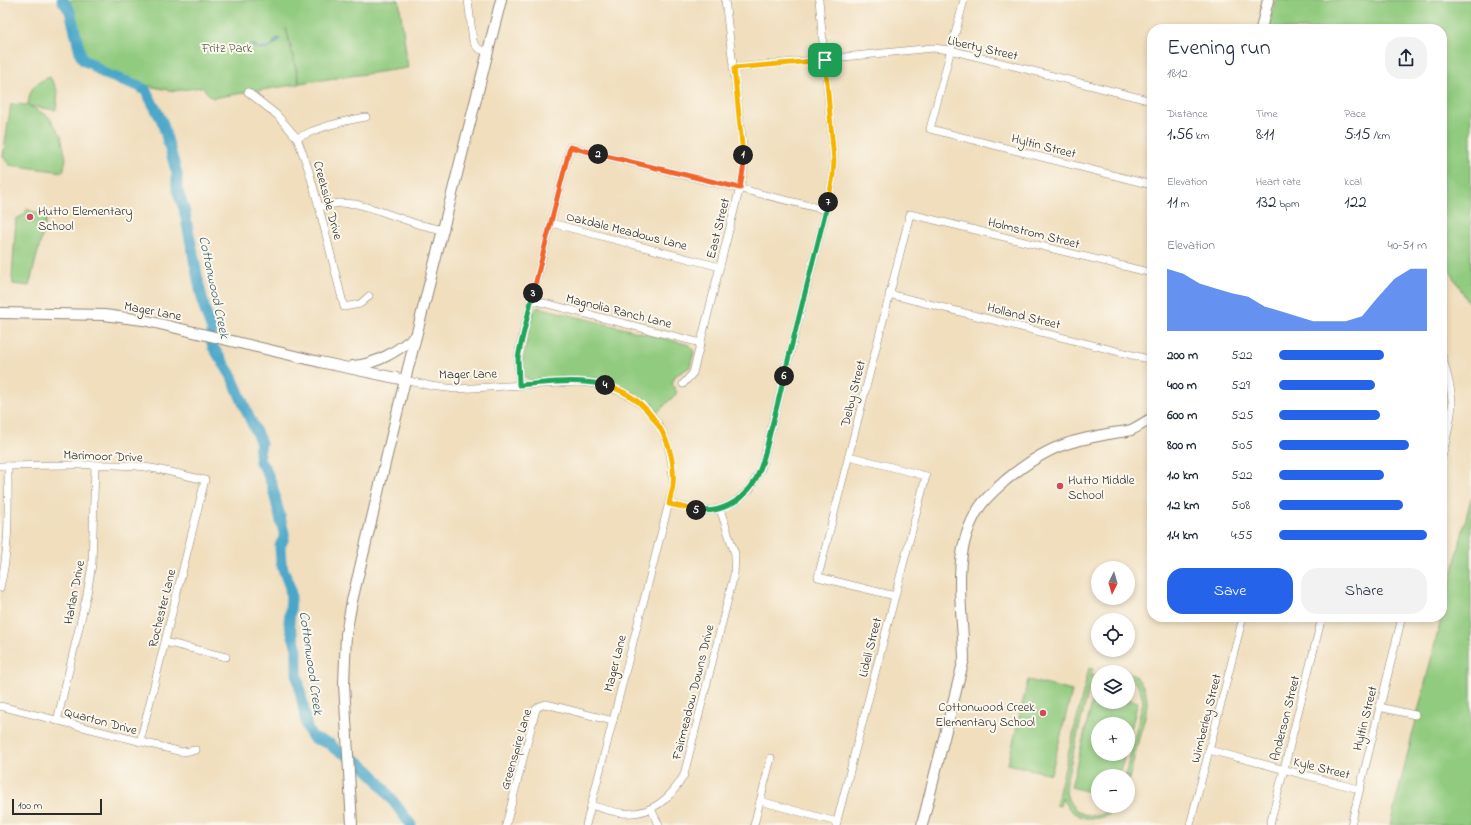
<!DOCTYPE html>
<meta charset="utf-8">
<style>
:root{--surface:#fff;--page:#f2f2f3;--text:#1f2937;--muted:#747a83;--accent:#2563eb}
body{margin:0;font-family:"Indie Flower",sans-serif;background:var(--page);color:var(--text);height:100vh;display:flex;flex-direction:column;font-size:15px;white-space:nowrap}
*{box-sizing:border-box;margin:0}
p{font-size:13px;color:var(--muted)}
.icon{flex:none;width:22px;height:22px;fill:none;stroke:currentColor;stroke-width:2;stroke-linecap:round;stroke-linejoin:round}
.map{position:relative;flex:1;overflow:hidden}
.panel{position:absolute;left:1147px;top:24px;width:300px;height:598px;display:flex;flex-direction:column;background:var(--surface);border-radius:16px;box-shadow:0 2px 6px #0003}
.panel>*{flex:none}
.needle{width:26px;rotate:185deg}
.controls{position:absolute;left:1091px;top:561px;display:grid;gap:8px}
.controls a{display:grid;place-items:center;width:44px;height:44px;border-radius:50%;background:var(--surface);box-shadow:0 2px 6px #0003;font-size:20px}
.scale{position:absolute;left:12px;bottom:10px;width:90px;box-sizing:border-box;padding-left:4px;border:2px solid #2b2b2b;border-top:0;font-size:11px;line-height:14px;white-space:nowrap;color:#2b2b2b;-webkit-text-stroke:3px #fbf7ec;paint-order:stroke}
.pin{position:absolute;display:grid;place-items:center;width:34px;height:34px;color:#fff;margin:-17px;border-radius:8px;box-shadow:0 2px 6px #0006}
.km{position:absolute;width:20px;height:20px;margin:-10px;border-radius:50%;background:#222;color:#fff;font-size:11px;line-height:20px;text-align:center}
.round{display:grid;place-items:center;flex:none;width:42px;height:42px;border-radius:16px;background:var(--page)}
.overview{display:flex;align-items:center;justify-content:space-between;height:68px;padding:0 20px}
h1{font-size:22px;font-weight:600;line-height:30px}
.metrics{display:grid;grid-template-columns:repeat(3,1fr);gap:6px;height:68px;padding:4px 20px}
.metrics div{display:grid;align-content:center}
.metrics b{font-size:17px;font-weight:600}
.metrics small{font-size:11px;font-weight:400}
.metrics p{font-size:11px}
.chart{height:112px;padding:8px 20px}
.chart p{display:flex;justify-content:space-between}
.chart svg{width:100%;height:72px;margin-top:4px;fill:var(--accent);opacity:.7}
.primary-button{display:flex;gap:8px;margin-top:auto;padding:8px 20px}
.primary-button a{flex:1;height:46px;border-radius:16px;background:var(--accent);color:#fff;font-size:16px;font-weight:600;line-height:46px;text-align:center}
.primary-button a+a{background:var(--page);color:var(--text)}
ul{padding:0 20px;list-style:none;font-size:13px}
li{display:grid;grid-template-columns:64px 48px 1fr;align-items:center;height:30px}
li i{height:10px;border-radius:5px;background:var(--accent)}
.map>svg:first-child{display:block}
.green{fill:#91cb7f;stroke:#5e7b55}
.water{fill:#49a6c8;stroke:#3a687a}
.lines{fill:none;stroke-linecap:round;stroke-linejoin:round}
.river{stroke:#49a6c8;stroke-width:11}
.street-casing{stroke:#8e8474;stroke-width:8}
.secondary-casing{stroke:#8e8474;stroke-width:12}
.street{stroke:#fff;stroke-width:7}
.secondary{stroke:#fff;stroke-width:10}
.split-1-casing{stroke:#fff;stroke-width:8}
.split-2-casing{stroke:#fff;stroke-width:8}
.split-3-casing{stroke:#fff;stroke-width:8}
.split-4-casing{stroke:#fff;stroke-width:8}
.split-5-casing{stroke:#fff;stroke-width:8}
.split-6-casing{stroke:#fff;stroke-width:8}
.split-7-casing{stroke:#fff;stroke-width:8}
.split-8-casing{stroke:#fff;stroke-width:8}
.split-1{stroke:#f5b400;stroke-width:5}
.split-2{stroke:#f0652b;stroke-width:5}
.split-3{stroke:#f0652b;stroke-width:5}
.split-4{stroke:#22a559;stroke-width:5}
.split-5{stroke:#f5b400;stroke-width:5}
.split-6{stroke:#22a559;stroke-width:5}
.split-7{stroke:#22a559;stroke-width:5}
.split-8{stroke:#f5b400;stroke-width:5}
.poi-dot{fill:#d1495b;stroke:#fbf7ec;stroke-width:1.5}
.labels{text-anchor:middle;stroke-width:4;stroke-linejoin:round;paint-order:stroke}
.park-label{font-size:13px;fill:#4a5b44;stroke:#fbf7ec}
.street-label{font-size:13px;fill:#2b2b2b;stroke:#fbf7ec}
.poi-label{font-size:13px;fill:#2b2b2b;stroke:#fbf7ec;text-anchor:start}
.water-label{font-size:14px;font-style:italic;fill:#375c6a;stroke:#fbf7ec}
</style>
<div class="map">
<svg width="1471" height="825" viewBox="0 0 1471 825">
<rect width="100%" height="100%" fill="#fbf7ec"/>
<filter id="ink" filterUnits="userSpaceOnUse"><feTurbulence type="fractalNoise" baseFrequency=".025" numOctaves="2"/><feDisplacementMap in="SourceGraphic" scale="8" xChannelSelector="R" yChannelSelector="G"/><feConvolveMatrix kernelMatrix="1 2 1 2 8 2 1 2 1" color-interpolation-filters="sRGB"/></filter>
<filter id="wash" filterUnits="userSpaceOnUse"><feTurbulence type="fractalNoise" baseFrequency=".012" numOctaves="4" result="noise"/><feDisplacementMap in="SourceGraphic" scale="16" xChannelSelector="R" yChannelSelector="G"/><feGaussianBlur stdDeviation="0.9" result="paint"/><feColorMatrix in="noise" values="0 0 0 0 0 0 0 0 0 0 0 0 0 0 0 0 0 1.4 0 .05"/><feComposite in="paint" operator="in"/></filter>
<g filter="url(#wash)">
<rect width="100%" height="100%" fill="#f0debd"/>
<g class="green">
<path d="M64 0H399L408 68 300 83 286 28 299 84 212 98 202 87 174 91 106 78 78 58Z"/>
<path d="M1275 0H1471V307L1442 257V29H1268Z"/>
<path d="M50 77 58 92 56 110 29 106 48 116 61 135 66 159 63 172 9 165 3 156 11 104 28 105C30 88 33 84 50 77Z"/>
<path d="M27 209 47 217 29 286 13 284 12 277 16 219 25 214Z"/>
<path d="M538 307 690 345 694 352 690 367 675 376 672 384 677 393 656 414C617 369 582 377 529 380L523 375V358L533 312Z"/>
<path d="M1442 387 1447 412 1442 438Z"/>
<path d="M1471 498V825H1390Z"/>
<path d="M1089 668 1093 669 1091 677 1098 673V679L1091 686 1088 692 1066 782C1063 801 1078 819 1098 815 1107 814 1112 806 1120 806 1103 825 1073 823 1062 798L1060 806 1056 805Z"/>
<path d="M1111 669C1130 668 1147 681 1147 702 1147 714 1142 726 1139 738 1135 753 1132 768 1128 783V776H1125L1143 702 1141 692 1138 685 1128 676V672H1100Z"/>
<path d="M1028 680 1072 691 1051 774 1008 764Z"/>
<path d="M1095 691 1098 692V702H1128V699L1138 702 1128 741V724H1098V754H1125L1119 776H1098V794L1071 787Z"/>
</g>
<path class="water" d="M279 38 280 39 279 41 267 50 254 48 250 44H252L256 45 258 49 267 46 271 48 276 39Z"/>
<g class="lines">
<path class="river" d="M62 0 70 11 81 56 84 61 90 63 105 74 139 86 146 91 162 121 177 174V189L184 209 200 289 205 311 212 330 211 340 213 347 231 375 251 421 261 443 259 453 260 462 266 470 272 485 284 533V538L280 546 281 563 290 588 291 598 289 623 297 649V673L307 728 313 738 330 744 335 749 356 760 367 769 375 777 411 825"/>
</g>
</g>
<g filter="url(#ink)">
<g class="lines">
<defs>
<g id="street">
<path d="M468 0 473 41C476 48 480 50 487 52"/>
<path d="M964 0 930 129 1152 185"/>
<path d="M734 68 933 48 950 50 1152 101"/>
<path d="M248 92 277 115 297 138 308 168 319 207 344 307 360 304 369 296"/>
<path d="M297 138C319 127 341 121 366 117"/>
<path d="M319 207 339 203 356 204 374 209 417 224 443 230"/>
<path d="M551 223 720 267"/>
<path d="M889 294 1152 360"/>
<path d="M532 300 701 343"/>
<path d="M1442 355C1446 371 1452 388 1452 404 1451 422 1446 440 1442 457"/>
<path d="M405 380 431 386 456 389 578 382C641 386 674 424 673 487L586 825"/>
<path d="M683 384 693 373 743 175 744 164 743 146 725 0"/>
<path d="M519 385 518 358 520 346 570 147 826 210"/>
<path d="M0 466C45 466 91 463 136 466 159 468 182 475 205 480L140 742"/>
<path d="M669 504 704 511 720 509 735 502 750 489 761 469 826 210 833 176 834 160 819 0"/>
<path d="M0 588C10 548 8 507 8 466"/>
<path d="M895 596 818 577 910 214 1152 273"/>
<path d="M165 642 226 657"/>
<path d="M0 706 182 752 196 750"/>
<path d="M1379 707 1415 715"/>
<path d="M57 721 87 594 92 565 95 465"/>
<path d="M1209 750 1359 789"/>
<path d="M760 801 837 822"/>
<path d="M591 805C601 808 611 812 622 813 650 816 671 799 684 775L734 575 735 554 720 509"/>
<path d="M651 809 659 825"/>
<path d="M506 825 536 709 540 706 546 704 613 721"/>
<path d="M754 825 771 758"/>
<path d="M836 825 926 476 849 456"/>
<path d="M1190 825 1243 617"/>
<path d="M1270 825 1322 617"/>
<path d="M1351 825 1402 617"/>
</g>
<g id="secondary">
<path d="M1261 29 1268 0"/>
<path d="M0 313 104 315 143 320 320 362 405 380"/>
<path d="M353 366C378 364 397 351 416 336"/>
<path d="M352 825 344 684 346 634 352 601 405 380 501 0"/>
<path d="M922 825 964 659C963 608 949 555 979 508 985 498 997 488 1006 480 1023 466 1044 451 1066 444 1081 439 1097 436 1113 433 1119 432 1125 432 1131 430 1138 427 1145 422 1152 418"/>
</g>
</defs>
<use href="#street" class="street-casing"/>
<use href="#secondary" class="secondary-casing"/>
<use href="#street" class="street"/>
<use href="#secondary" class="secondary"/>
</g>
</g>
<g class="lines" filter="url(#ink)">
<defs>
<path id="split-1" d="M743 155 734 68 825 60"/>
<path id="split-2" d="M598 154 740 188 744 164 743 155"/>
<path id="split-3" d="M533 293 570 147 598 154"/>
<path id="split-4" d="M533 293 520 348 518 358 519 385C547 383 577 378 605 385"/>
<path id="split-5" d="M605 385C649 397 677 441 673 486 672 492 670 498 669 504L696 510"/>
<path id="split-6" d="M696 510C708 512 719 510 729 505 759 491 763 461 770 433 775 414 780 395 784 376"/>
<path id="split-7" d="M784 376 828 202"/>
<path id="split-8" d="M825 60 834 160 833 176 828 202"/>
</defs>
<use href="#split-1" class="split-1-casing"/>
<use href="#split-2" class="split-2-casing"/>
<use href="#split-3" class="split-3-casing"/>
<use href="#split-4" class="split-4-casing"/>
<use href="#split-5" class="split-5-casing"/>
<use href="#split-6" class="split-6-casing"/>
<use href="#split-7" class="split-7-casing"/>
<use href="#split-8" class="split-8-casing"/>
<use href="#split-1" class="split-1"/>
<use href="#split-2" class="split-2"/>
<use href="#split-3" class="split-3"/>
<use href="#split-4" class="split-4"/>
<use href="#split-5" class="split-5"/>
<use href="#split-6" class="split-6"/>
<use href="#split-7" class="split-7"/>
<use href="#split-8" class="split-8"/>
</g>
<g class="poi-dot">
<circle cx="30" cy="217" r="4"/>
<circle cx="1060" cy="486" r="4"/>
<circle cx="1043" cy="713" r="4"/>
</g>
<g class="labels">
<g class="park-label">
<text x="227" y="52">Fritz Park</text>
</g>
<g class="street-label">
<text transform="translate(983 47) rotate(13)" y="5">Liberty Street</text>
<text transform="translate(1044 145) rotate(14)" y="5">Hyltin Street</text>
<text transform="translate(329 200) rotate(75)" y="5">Creekside Drive</text>
<text transform="translate(717 228) rotate(-76)" y="5">East Street</text>
<text transform="translate(627 230) rotate(14)" y="5">Oakdale Meadows Lane</text>
<text transform="translate(1034 232) rotate(14)" y="5">Holmstrom Street</text>
<text transform="translate(153 310) rotate(11)" y="5">Mager Lane</text>
<text transform="translate(619 310) rotate(14)" y="5">Magnolia Ranch Lane</text>
<text transform="translate(1024 315) rotate(14)" y="5">Holland Street</text>
<text transform="translate(468 373) rotate(-1)" y="5">Mager Lane</text>
<text transform="translate(852 393) rotate(-76)" y="5">Delby Street</text>
<text transform="translate(103 455) rotate(2)" y="5">Marimoor Drive</text>
<text transform="translate(73 592) rotate(-79)" y="5">Harlan Drive</text>
<text transform="translate(161 608) rotate(-76)" y="5">Rochester Lane</text>
<text transform="translate(869 647) rotate(-76)" y="5">Lidell Street</text>
<text transform="translate(614 663) rotate(-76)" y="5">Mager Lane</text>
<text transform="translate(692 692) rotate(-76)" y="5">Fairmeadow Downs Drive</text>
<text transform="translate(1205 718) rotate(-76)" y="5">Wimberley Street</text>
<text transform="translate(1284 718) rotate(-76)" y="5">Anderson Street</text>
<text transform="translate(1364 718) rotate(-76)" y="5">Hyltin Street</text>
<text transform="translate(101 720) rotate(15)" y="5">Quarton Drive</text>
<text transform="translate(515 749) rotate(-74)" y="5">Greenspire Lane</text>
<text transform="translate(1322 767) rotate(14)" y="5">Kyle Street</text>
</g>
<g class="poi-label">
<text x="38" y="215">Hutto Elementary<tspan x="38" dy="15">School</tspan></text>
<text x="1068" y="484">Hutto Middle<tspan x="1068" dy="15">School</tspan></text>
<text x="1035" y="711" text-anchor="end">Cottonwood Creek<tspan x="1035" dy="15">Elementary School</tspan></text>
</g>
<g class="water-label">
<text transform="translate(215 287) rotate(78)" y="5">Cottonwood Creek</text>
<text transform="translate(312 663) rotate(82)" y="5">Cottonwood Creek</text>
</g>
</g>
</svg>
<div class="controls">
<a><svg class="needle" viewBox="-14 -14 28 28"><path d="M0-13l5 13h-10z" fill="#e53935"/><path d="M0 13l5-13h-10z" fill="#747a83"/></svg></a>
<a><svg class="icon" aria-label="locate" viewBox="0 0 24 24"><circle cx="12" cy="12" r="6"/><path d="M12 2v4M12 18v4M2 12h4M18 12h4"/></svg></a>
<a><svg class="icon" aria-label="layers" viewBox="0 0 24 24"><path d="M12 4l9 5-9 5-9-5zM3 14l9 5 9-5"/></svg></a>
<a>+</a>
<a>−</a>
</div>
<div class="scale">100 m</div>
<div class="pin" style="left:825px;top:60px;background:#1e9e55"><svg class="icon" aria-label="arrive" viewBox="0 0 24 24"><path d="M6 21V4h12l-3 4 3 4H6"/></svg></div>
<b class="km" style="left:743px;top:155px">1</b>
<b class="km" style="left:598px;top:154px">2</b>
<b class="km" style="left:533px;top:293px">3</b>
<b class="km" style="left:605px;top:385px">4</b>
<b class="km" style="left:696px;top:510px">5</b>
<b class="km" style="left:784px;top:376px">6</b>
<b class="km" style="left:828px;top:202px">7</b>
<section class="panel">
<div class="overview"><div><h1>Evening run</h1><p>18:12</p></div><a class="round"><svg class="icon" aria-label="share" viewBox="0 0 24 24"><path d="M12 15V3M7 8l5-5 5 5M5 13v7h14v-7"/></svg></a></div>
<div class="metrics">
<div><p>Distance</p><b>1.56<small> km</small></b></div>
<div><p>Time</p><b>8:11</b></div>
<div><p>Pace</p><b>5:15<small> /km</small></b></div>
</div>
<div class="metrics">
<div><p>Elevation</p><b>11<small> m</small></b></div>
<div><p>Heart rate</p><b>132<small> bpm</small></b></div>
<div><p>kcal</p><b>122</b></div>
</div>
<div class="chart"><p><span>Elevation</span>40–51 m</p>
<svg viewBox="0 0 160 44" preserveAspectRatio="none"><path d="M0 44V6L10 9L20 15L30 18L40 21L50 23L60 29L70 32L80 35L90 38L100 38L110 38L120 35L130 23L140 12L150 6L160 6V44z"/></svg>
</div>
<ul>
<li><b>200 m</b>5:22<i style="width:71%"></i></li>
<li><b>400 m</b>5:29<i style="width:65%"></i></li>
<li><b>600 m</b>5:25<i style="width:68%"></i></li>
<li><b>800 m</b>5:05<i style="width:88%"></i></li>
<li><b>1.0 km</b>5:22<i style="width:71%"></i></li>
<li><b>1.2 km</b>5:08<i style="width:84%"></i></li>
<li><b>1.4 km</b>4:55<i style="width:100%"></i></li>
</ul>
<div class="primary-button"><a>Save</a><a>Share</a></div>
</section>
</div>
